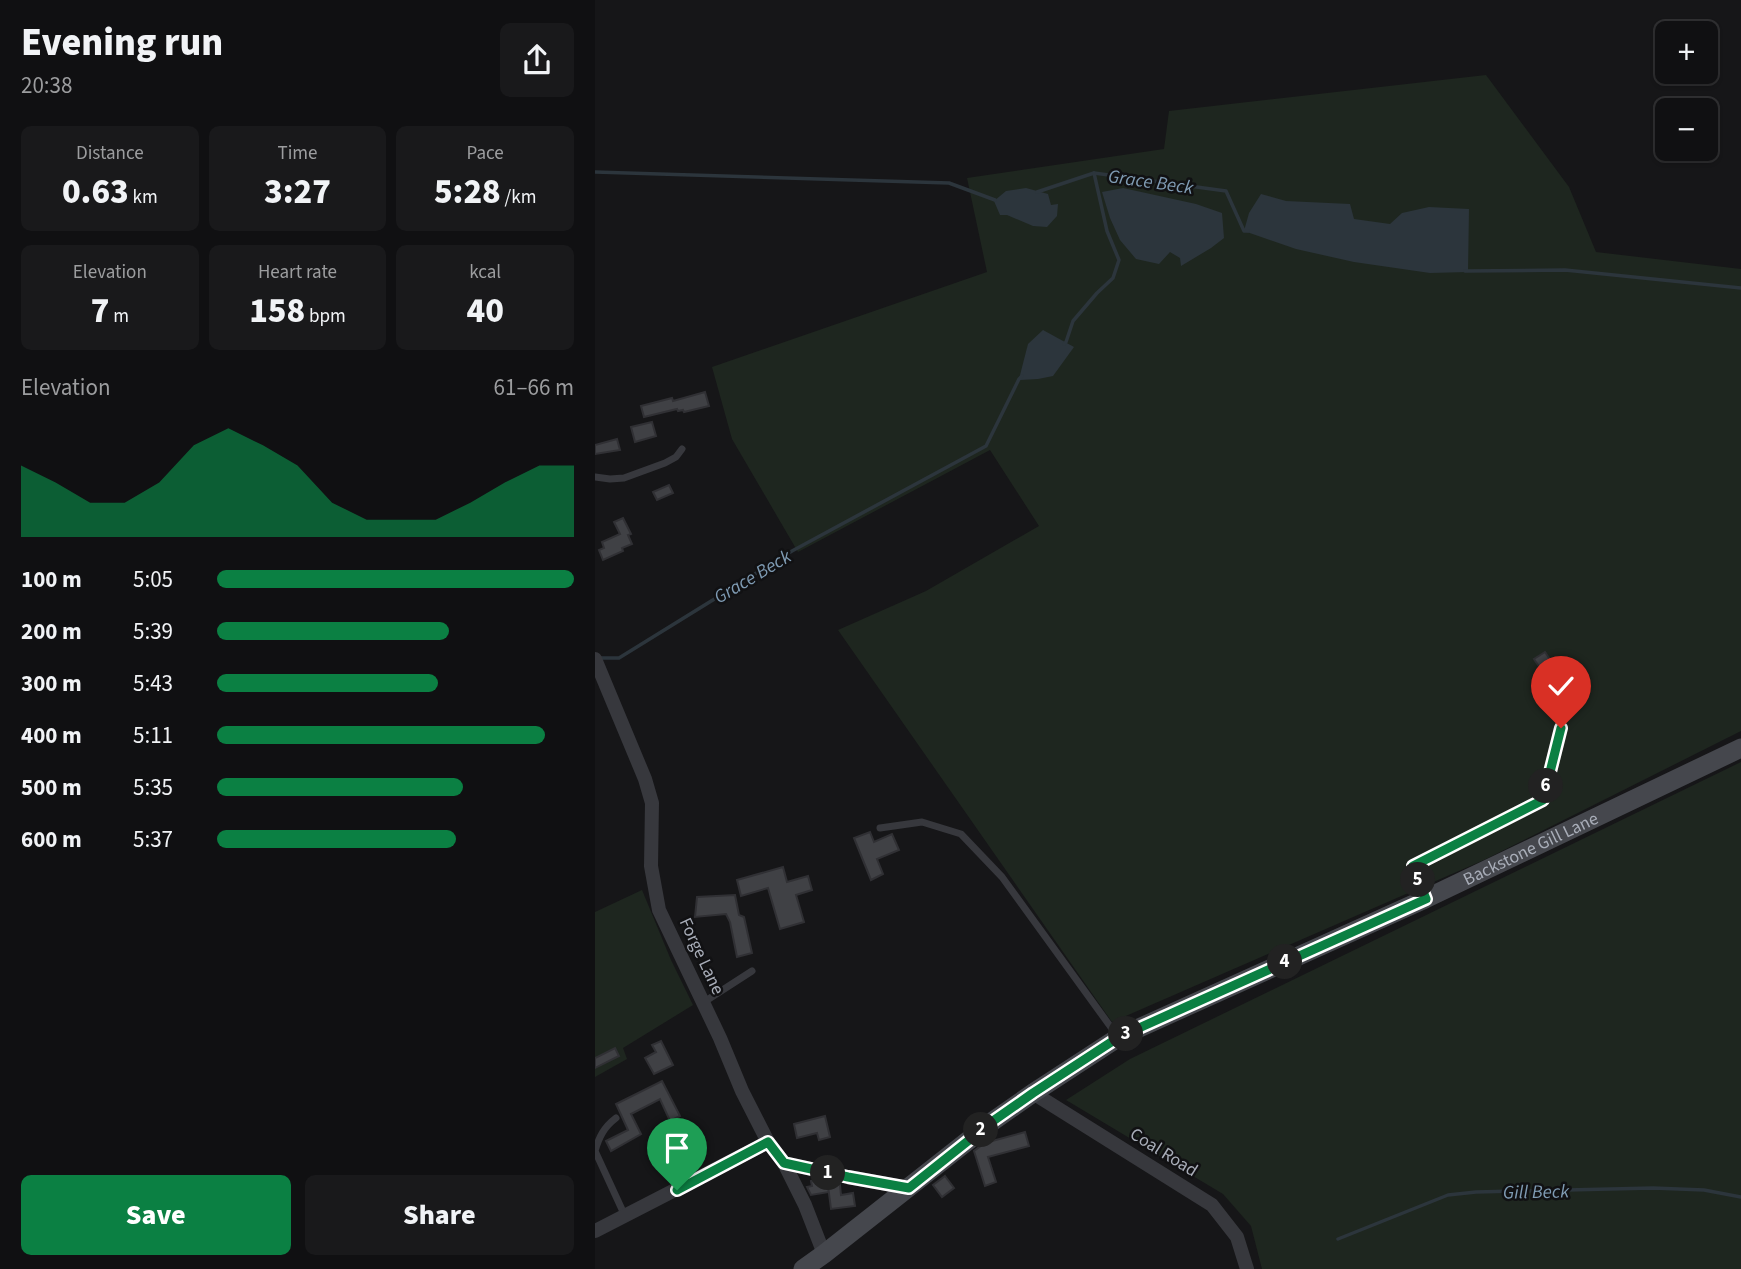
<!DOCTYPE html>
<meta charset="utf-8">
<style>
:root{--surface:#101012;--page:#19191b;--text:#f1f3f6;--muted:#9c9d9f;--line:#303032;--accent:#0b8043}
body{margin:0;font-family:"Source Sans 3",sans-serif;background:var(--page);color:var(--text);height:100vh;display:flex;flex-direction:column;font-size:26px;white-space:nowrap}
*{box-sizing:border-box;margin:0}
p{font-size:23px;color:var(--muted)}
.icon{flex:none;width:38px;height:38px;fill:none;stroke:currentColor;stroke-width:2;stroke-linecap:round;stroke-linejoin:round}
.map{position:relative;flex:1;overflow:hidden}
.sheet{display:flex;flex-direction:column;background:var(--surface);width:595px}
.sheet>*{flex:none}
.tools{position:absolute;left:1060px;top:21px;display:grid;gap:14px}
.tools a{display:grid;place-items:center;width:63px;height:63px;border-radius:10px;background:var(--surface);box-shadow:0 2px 5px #0004,0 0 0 2px var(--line);font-size:35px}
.pin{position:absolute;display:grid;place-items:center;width:60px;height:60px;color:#fff;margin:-72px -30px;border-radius:50% 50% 50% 0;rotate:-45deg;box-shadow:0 0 7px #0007}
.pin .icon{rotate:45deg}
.km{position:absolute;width:35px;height:35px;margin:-18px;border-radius:50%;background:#222;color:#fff;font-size:19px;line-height:35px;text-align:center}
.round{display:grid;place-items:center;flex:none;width:74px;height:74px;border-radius:10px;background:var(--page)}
.headline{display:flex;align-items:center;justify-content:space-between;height:119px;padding:0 21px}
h1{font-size:38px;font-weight:800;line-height:52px}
.metrics{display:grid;grid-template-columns:repeat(3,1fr);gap:10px;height:119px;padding:7px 21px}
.metrics div{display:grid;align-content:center;border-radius:10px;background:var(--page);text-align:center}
.metrics b{font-size:35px;font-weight:800}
.metrics small{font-size:19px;font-weight:400}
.metrics p{font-size:19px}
.chart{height:196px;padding:14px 21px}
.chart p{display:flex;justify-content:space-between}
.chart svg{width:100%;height:126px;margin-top:7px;fill:var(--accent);opacity:.7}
.cta{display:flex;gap:14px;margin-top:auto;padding:14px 21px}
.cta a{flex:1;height:80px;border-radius:10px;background:var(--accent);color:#fff;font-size:28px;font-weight:800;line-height:80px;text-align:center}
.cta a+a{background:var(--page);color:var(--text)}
ul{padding:0 21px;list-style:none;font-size:23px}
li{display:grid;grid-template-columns:112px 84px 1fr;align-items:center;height:52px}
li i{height:18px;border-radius:9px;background:var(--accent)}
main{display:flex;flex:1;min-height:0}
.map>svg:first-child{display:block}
.green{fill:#1e261f}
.water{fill:#2c353c}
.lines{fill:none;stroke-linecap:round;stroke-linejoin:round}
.stream{stroke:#2c353c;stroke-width:3.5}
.building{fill:#404145;stroke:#303034;stroke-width:2}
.lane{stroke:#37383d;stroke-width:7}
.street{stroke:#37383d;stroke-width:14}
.secondary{stroke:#45474d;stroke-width:19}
.route-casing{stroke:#fff;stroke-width:14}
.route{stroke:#0b8043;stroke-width:9}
.labels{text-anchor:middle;stroke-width:5;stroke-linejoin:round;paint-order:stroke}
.street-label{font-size:18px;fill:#a8adb8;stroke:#111113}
.water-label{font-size:19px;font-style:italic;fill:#7f9bb3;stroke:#111113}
</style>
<main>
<section class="sheet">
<div class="headline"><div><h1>Evening run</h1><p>20:38</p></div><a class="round"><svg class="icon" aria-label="share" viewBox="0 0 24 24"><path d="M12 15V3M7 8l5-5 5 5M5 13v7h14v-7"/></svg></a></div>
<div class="metrics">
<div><p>Distance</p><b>0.63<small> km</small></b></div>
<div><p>Time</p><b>3:27</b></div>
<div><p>Pace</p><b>5:28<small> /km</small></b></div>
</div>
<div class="metrics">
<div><p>Elevation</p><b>7<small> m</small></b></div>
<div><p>Heart rate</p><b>158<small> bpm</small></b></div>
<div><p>kcal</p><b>40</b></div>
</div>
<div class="chart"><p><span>Elevation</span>61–66 m</p>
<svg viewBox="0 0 160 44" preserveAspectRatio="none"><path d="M0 44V19L10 25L20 32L30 32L40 25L50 12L60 6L70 12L80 19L90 32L100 38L110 38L120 38L130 32L140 25L150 19L160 19V44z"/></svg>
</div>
<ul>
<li><b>100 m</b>5:05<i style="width:100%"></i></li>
<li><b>200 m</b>5:39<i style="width:65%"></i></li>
<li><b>300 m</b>5:43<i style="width:62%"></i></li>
<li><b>400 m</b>5:11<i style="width:92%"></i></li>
<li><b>500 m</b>5:35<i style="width:69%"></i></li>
<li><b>600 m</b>5:37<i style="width:67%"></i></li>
</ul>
<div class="cta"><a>Save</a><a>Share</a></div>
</section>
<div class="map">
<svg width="1146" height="1269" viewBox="0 0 1146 1269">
<rect width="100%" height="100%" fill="#161618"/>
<g class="green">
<path d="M891 75 974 187 1001 252 1146 269V731L889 860 517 1022 243 630 331 591 444 526 395 450 203 552 137 439 117 367 392 272 372 178 569 149 574 111Z"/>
<path d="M1146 762V1269H667L656 1226 628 1194 471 1100 535 1059Z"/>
<path d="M47 890 76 960 98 1005 28 1048 32 1059 0 1077V912Z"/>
</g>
<g class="water">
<path d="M431 188 453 194 456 205 463 204 462 216 452 227 438 226 412 215H405L399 201 411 191Z"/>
<path d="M528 188 601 204 627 213 629 238 616 248 586 266 585 258 575 252 564 264 541 259 525 240 515 218 507 192Z"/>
<path d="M666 194 691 201 755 204 759 219 795 224 807 213 834 207 874 209 873 272 835 273 759 262 701 249 649 231 654 213Z"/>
<path d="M448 330 479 347 458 376 443 379 425 380 424 379 433 344Z"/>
</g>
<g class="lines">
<g class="stream">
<path d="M0 172 354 183 400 200"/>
<path d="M442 192 499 173 631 191 649 231H653"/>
<path d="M870 271 970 270 1146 288"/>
<path d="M469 344 471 342 478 321 502 293 518 278 524 260 512 231 499 173"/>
<path d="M2 658H24L197 551 391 446 424 379 427 376"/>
<path d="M743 1239 853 1195 881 1192 1058 1188 1109 1190 1146 1197"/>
</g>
</g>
<g class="building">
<path d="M110 392 114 406 89 412 88 410 83 411 82 409 49 417 46 406 77 398 78 401Z"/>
<path d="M57 422 61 436 40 442 36 427Z"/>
<path d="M22 439 25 450 0 454V445Z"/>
<path d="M74 485 78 493 62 500 58 492Z"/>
<path d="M28 518 36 534 33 535 37 544 27 548 28 551 8 560 4 550 9 548 7 542 25 534 19 522Z"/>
<path d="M950 652 958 664 947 671 939 659Z"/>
<path d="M275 832 279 842 297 834 304 850 282 859 288 874 276 880 259 838Z"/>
<path d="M188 867 192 882 213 876 217 890 201 895 209 922 185 929 173 888 146 896 142 880Z"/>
<path d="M140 895 144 915 149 917 157 953 142 957 135 922 131 914 100 917 102 897Z"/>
<path d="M66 1041 78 1065 59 1074 50 1058 61 1052 57 1045Z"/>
<path d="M20 1048 24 1056 0 1068V1058Z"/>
<path d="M67 1081 85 1116 75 1121 65 1099 36 1114 46 1134 16 1151 11 1141 33 1130 21 1104Z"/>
<path d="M230 1116 235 1137 224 1140 222 1133 202 1138 199 1124Z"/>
<path d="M430 1132 434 1146 393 1157 401 1182 390 1186 379 1151 390 1143Z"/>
<path d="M350 1176 359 1188 347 1197 338 1185Z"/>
<path d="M222 1180 229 1182 230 1184 233 1183 234 1192 216 1195 212 1187 217 1186 216 1181Z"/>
<path d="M242 1184 245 1185 246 1195 258 1193 260 1206 236 1209 233 1186Z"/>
</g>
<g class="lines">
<g class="lane">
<path d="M0 477 15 479 29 478 70 463 81 457 87 449"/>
<path d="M285 828 327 822 366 834 407 877 523 1037"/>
<path d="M830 898 818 867 948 800 966 728 953 674"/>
<path d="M109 1002 157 971"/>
<path d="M21 1118C9 1127 4 1137 0 1151L30 1216"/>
</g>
<g class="street">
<path d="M0 659 50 779 57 803 56 866 64 910 125 1038 147 1091 173 1142 189 1163 210 1205 229 1254"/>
<path d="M438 1093 617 1205 642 1237 652 1269"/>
<path d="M189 1163 253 1177 314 1188"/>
<path d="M0 1231 173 1142"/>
</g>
<path class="secondary" id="s1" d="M208 1269 229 1254 398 1121 438 1093 524 1037 830 899 1146 748"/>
</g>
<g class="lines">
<defs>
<path id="route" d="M82 1190 173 1142 189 1163 253 1177 314 1188 398 1121 438 1093 524 1037 831 899 818 866 948 800 966 728"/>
</defs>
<use href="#route" class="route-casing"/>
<use href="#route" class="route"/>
</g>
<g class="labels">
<g class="street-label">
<text dy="6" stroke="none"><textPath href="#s1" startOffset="845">Backstone Gill Lane</textPath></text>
<text transform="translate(107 956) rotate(65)" y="6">Forge Lane</text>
<text transform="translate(569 1152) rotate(32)" y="6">Coal Road</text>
</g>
<g class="water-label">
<text transform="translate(556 181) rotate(8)" y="7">Grace Beck</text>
<text transform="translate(157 576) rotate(-31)" y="7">Grace Beck</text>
<text transform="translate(941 1191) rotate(-1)" y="7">Gill Beck</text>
</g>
</g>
</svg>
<div class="tools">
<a>+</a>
<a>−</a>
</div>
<div class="pin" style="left:82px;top:1190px;background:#1e9e55"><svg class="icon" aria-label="arrive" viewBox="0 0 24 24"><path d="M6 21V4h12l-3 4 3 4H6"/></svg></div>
<div class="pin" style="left:966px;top:728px;background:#d93025"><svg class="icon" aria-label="check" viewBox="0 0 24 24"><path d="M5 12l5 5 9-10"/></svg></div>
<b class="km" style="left:233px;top:1173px">1</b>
<b class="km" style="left:386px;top:1130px">2</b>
<b class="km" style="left:531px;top:1034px">3</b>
<b class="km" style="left:690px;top:962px">4</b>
<b class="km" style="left:823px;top:880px">5</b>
<b class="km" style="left:951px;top:786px">6</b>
</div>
</main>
